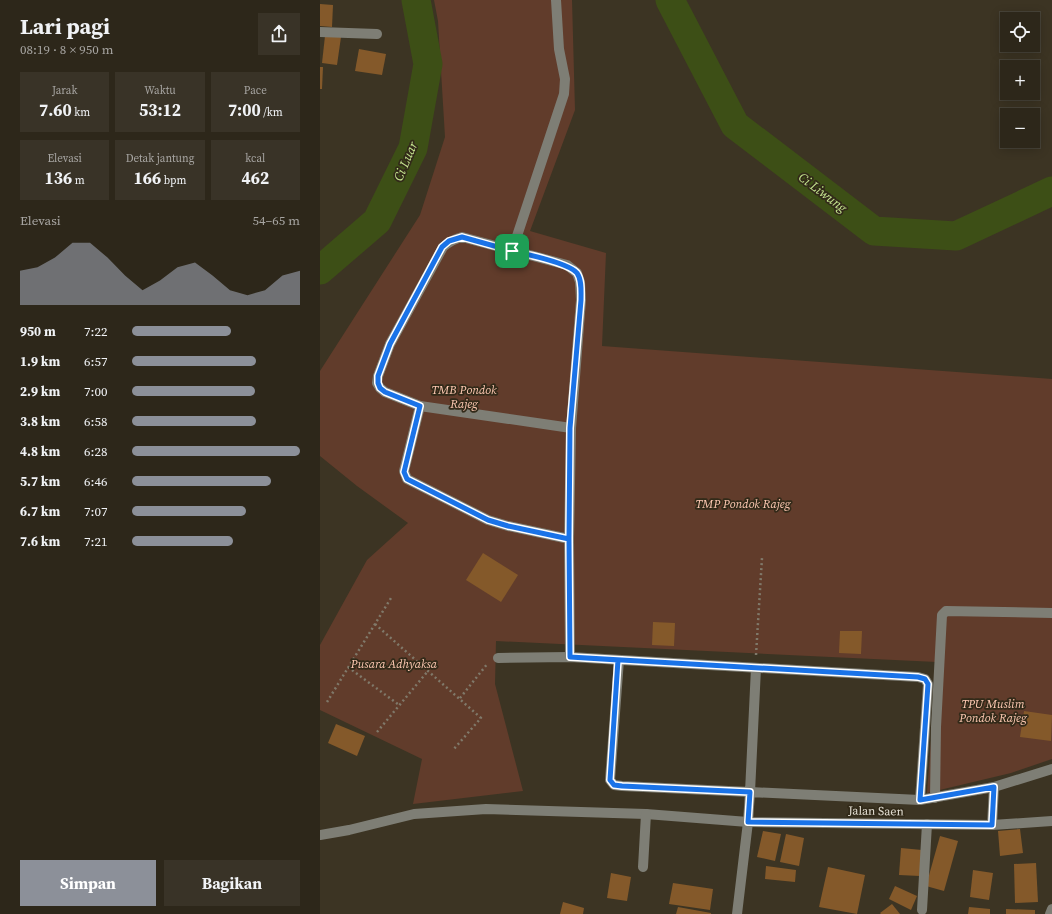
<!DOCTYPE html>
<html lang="id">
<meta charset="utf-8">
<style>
:root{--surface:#2d271a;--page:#393327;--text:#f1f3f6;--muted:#a7a5a2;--line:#484439;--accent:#8c9099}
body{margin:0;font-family:"Source Serif 4",serif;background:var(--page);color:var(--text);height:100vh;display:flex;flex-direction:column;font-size:15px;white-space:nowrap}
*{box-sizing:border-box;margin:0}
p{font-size:13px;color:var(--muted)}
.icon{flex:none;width:22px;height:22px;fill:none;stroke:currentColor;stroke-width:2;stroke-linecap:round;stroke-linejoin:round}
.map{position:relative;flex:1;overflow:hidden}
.side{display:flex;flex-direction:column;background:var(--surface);width:320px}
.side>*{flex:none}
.tools{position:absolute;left:680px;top:12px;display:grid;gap:8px}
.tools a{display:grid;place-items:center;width:40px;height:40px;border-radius:0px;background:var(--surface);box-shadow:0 2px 10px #0003,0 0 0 1px var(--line);font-size:20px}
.pin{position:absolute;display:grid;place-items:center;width:34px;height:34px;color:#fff;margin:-17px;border-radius:8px;box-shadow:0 2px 6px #0006}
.round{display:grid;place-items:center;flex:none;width:42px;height:42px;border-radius:0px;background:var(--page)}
.head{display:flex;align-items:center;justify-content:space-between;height:68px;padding:0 20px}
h1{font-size:22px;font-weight:700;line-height:30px}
.stats{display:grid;grid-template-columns:repeat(3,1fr);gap:6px;height:68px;padding:4px 20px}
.stats div{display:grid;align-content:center;border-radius:0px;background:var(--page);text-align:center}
.stats b{font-size:17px;font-weight:700}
.stats small{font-size:11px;font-weight:400}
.stats p{font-size:11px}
.chart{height:112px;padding:8px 20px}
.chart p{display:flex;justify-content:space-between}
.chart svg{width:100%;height:72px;margin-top:4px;fill:var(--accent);opacity:.7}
.button{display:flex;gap:8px;margin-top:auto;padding:8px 20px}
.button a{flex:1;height:46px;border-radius:0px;background:var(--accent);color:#fff;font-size:16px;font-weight:700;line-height:46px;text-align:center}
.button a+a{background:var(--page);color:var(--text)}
ul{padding:0 20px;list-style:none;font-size:13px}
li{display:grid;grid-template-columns:64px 48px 1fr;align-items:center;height:30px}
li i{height:10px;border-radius:5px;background:var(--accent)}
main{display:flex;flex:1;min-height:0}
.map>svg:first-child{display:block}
.green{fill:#613c2b}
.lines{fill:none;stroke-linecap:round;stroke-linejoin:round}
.river{stroke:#3d4f16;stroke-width:29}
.building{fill:#84592a}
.path{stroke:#80796a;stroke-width:2.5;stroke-dasharray:2 3;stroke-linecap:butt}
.minor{stroke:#7e7e75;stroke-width:10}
.route-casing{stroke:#fff;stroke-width:8}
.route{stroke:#1a73e8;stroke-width:5}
.labels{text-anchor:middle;stroke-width:3.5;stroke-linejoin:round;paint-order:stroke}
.park-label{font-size:12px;font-style:italic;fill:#fec9b2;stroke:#322a19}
.street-label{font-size:12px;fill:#e5e0d5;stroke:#322a19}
.water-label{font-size:13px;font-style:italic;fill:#c5e48f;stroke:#322a19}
</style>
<main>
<section class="side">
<div class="head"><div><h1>Lari pagi</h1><p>08:19 · 8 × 950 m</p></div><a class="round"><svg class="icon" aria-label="share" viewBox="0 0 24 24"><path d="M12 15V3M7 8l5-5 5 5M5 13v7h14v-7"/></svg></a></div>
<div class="stats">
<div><p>Jarak</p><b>7.60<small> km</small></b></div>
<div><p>Waktu</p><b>53:12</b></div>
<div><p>Pace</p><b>7:00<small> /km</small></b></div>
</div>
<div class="stats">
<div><p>Elevasi</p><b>136<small> m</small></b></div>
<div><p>Detak jantung</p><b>166<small> bpm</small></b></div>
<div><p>kcal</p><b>462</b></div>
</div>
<div class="chart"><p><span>Elevasi</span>54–65 m</p>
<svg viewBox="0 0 160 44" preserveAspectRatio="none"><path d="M0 44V23L10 21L20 15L30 6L40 6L50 15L60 26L70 35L80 29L90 21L100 18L110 26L120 35L130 38L140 35L150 26L160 23V44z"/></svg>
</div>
<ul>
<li><b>950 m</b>7:22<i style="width:59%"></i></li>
<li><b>1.9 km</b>6:57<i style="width:74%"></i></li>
<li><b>2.9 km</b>7:00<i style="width:73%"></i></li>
<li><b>3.8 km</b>6:58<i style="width:74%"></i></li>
<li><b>4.8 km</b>6:28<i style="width:100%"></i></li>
<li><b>5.7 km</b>6:46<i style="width:83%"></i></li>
<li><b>6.7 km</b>7:07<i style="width:68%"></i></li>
<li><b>7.6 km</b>7:21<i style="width:60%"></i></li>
</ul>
<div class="button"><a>Simpan</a><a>Bagikan</a></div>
</section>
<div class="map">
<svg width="732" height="914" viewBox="0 0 732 914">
<rect width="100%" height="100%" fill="#3c3423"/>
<path class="green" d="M114 0H252L255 110 210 231 286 253 282 346 732 379V759L691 773 607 793 617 662 176 641 175 684 203 791 93 804 102 759 0 710V645L47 560 88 523 37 486 0 456V371L100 215 125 137 118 21Z"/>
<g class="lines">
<g class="river">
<path d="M350 0 415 125 554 231 636 236 732 191"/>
<path d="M0 270 57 221 93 148 108 64 96 0"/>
</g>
</g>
<g class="building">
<path d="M0 4 13 5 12 27 0 26Z"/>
<path d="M5 36 21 37 17 65 2 63Z"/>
<path d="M39 49 66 54 62 75 35 71Z"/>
<path d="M0 67H3L2 89H0Z"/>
<path d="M163 553 198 575 181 602 146 580Z"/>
<path d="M333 622 355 623 354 646 332 645Z"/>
<path d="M520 631H542L541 654 519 653Z"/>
<path d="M704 711 732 715 731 741 700 737Z"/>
<path d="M16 724 45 736 37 756 8 743Z"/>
<path d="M700 829 703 853 680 856 678 831Z"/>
<path d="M443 831 461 834 455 861 437 857Z"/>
<path d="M466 834 484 838 479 866 460 862Z"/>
<path d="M620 836 638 841 624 891 606 886Z"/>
<path d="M581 848 602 850 600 876 579 875Z"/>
<path d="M716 863 718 902 695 903 694 864Z"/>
<path d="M446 866 476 870 475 882 445 879Z"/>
<path d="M508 867 545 875 537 914 499 907Z"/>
<path d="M653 870 673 873 669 900 650 897Z"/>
<path d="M291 873 311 877 307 901 287 898Z"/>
<path d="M353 883 393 889 390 910 349 904Z"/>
<path d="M575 886 597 896 591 910 569 899Z"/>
<path d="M243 902 264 908 263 914H240Z"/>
<path d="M572 904 580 914H561L560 913Z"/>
<path d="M358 907 391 913V914H356Z"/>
<path d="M649 907 670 909V914H648Z"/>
<path d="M686 909 715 910V914H686Z"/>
</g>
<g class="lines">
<g class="path">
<path d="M55 624 161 718 133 750"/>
<path d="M436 655 442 558"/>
<path d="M28 667 79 705"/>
<path d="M140 698 168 663"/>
<path d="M7 702 71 598"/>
<path d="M57 732 108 671"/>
</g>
<g class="minor">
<path d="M0 32 57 34"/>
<path d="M192 251 244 94 245 79 239 49 236 0"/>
<path d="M100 406 251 428"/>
<path d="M249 539 188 526 168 520 87 479 84 471 100 406 65 392 60 388 57 383 58 376 70 344 123 247C129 242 134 239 142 237L247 265 257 273 260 282 261 300 251 428 249 539 250 657"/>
<path d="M178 658 250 657 598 677 605 679 608 684 600 800"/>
<path d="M299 660 290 780 294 785 302 786 430 792 436 668"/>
<path d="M615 798 616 727 622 615 626 611 732 613"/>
<path d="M672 825 674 787"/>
<path d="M0 835 29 830 94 814 166 809 326 814 428 822 672 825 732 821"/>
<path d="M323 867 326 814"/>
<path d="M602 910 607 824"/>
<path d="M417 914 428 822 430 792 600 800 674 787 732 769"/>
<path d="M730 914 732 909"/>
</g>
</g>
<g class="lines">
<defs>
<path id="route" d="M192 251 142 237 129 241 122 247 70 344 58 376V383L60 388 65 392 100 406 84 472 87 479 168 520 188 526 249 539 250 657 298 660 290 780 294 785 302 786 430 792 428 822 672 825 674 787 600 800 608 684 605 679 598 677 250 657 249 539 250 428 261 300C261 292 262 280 257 273 249 263 206 254 192 251"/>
</defs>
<use href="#route" class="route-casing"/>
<use href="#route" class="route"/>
</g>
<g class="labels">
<g class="park-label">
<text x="144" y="394">TMB Pondok<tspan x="144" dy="14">Rajeg</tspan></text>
<text x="423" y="508">TMP Pondok Rajeg</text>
<text x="74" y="668">Pusara Adhyaksa</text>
<text x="673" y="708">TPU Muslim<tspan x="673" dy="14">Pondok Rajeg</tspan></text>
</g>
<g class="street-label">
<text transform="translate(556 811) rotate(1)" y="4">Jalan Saen</text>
</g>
<g class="water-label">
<text transform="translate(85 161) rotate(-67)" y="5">Ci Luar</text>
<text transform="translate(503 192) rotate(37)" y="5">Ci Liwung</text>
</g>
</g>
</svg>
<div class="tools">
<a><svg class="icon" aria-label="locate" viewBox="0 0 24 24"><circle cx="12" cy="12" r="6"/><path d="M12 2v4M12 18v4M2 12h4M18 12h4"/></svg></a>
<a>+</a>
<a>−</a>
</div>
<div class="pin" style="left:192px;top:251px;background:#1e9e55"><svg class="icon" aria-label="arrive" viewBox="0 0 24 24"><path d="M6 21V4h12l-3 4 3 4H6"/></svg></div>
</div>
</main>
